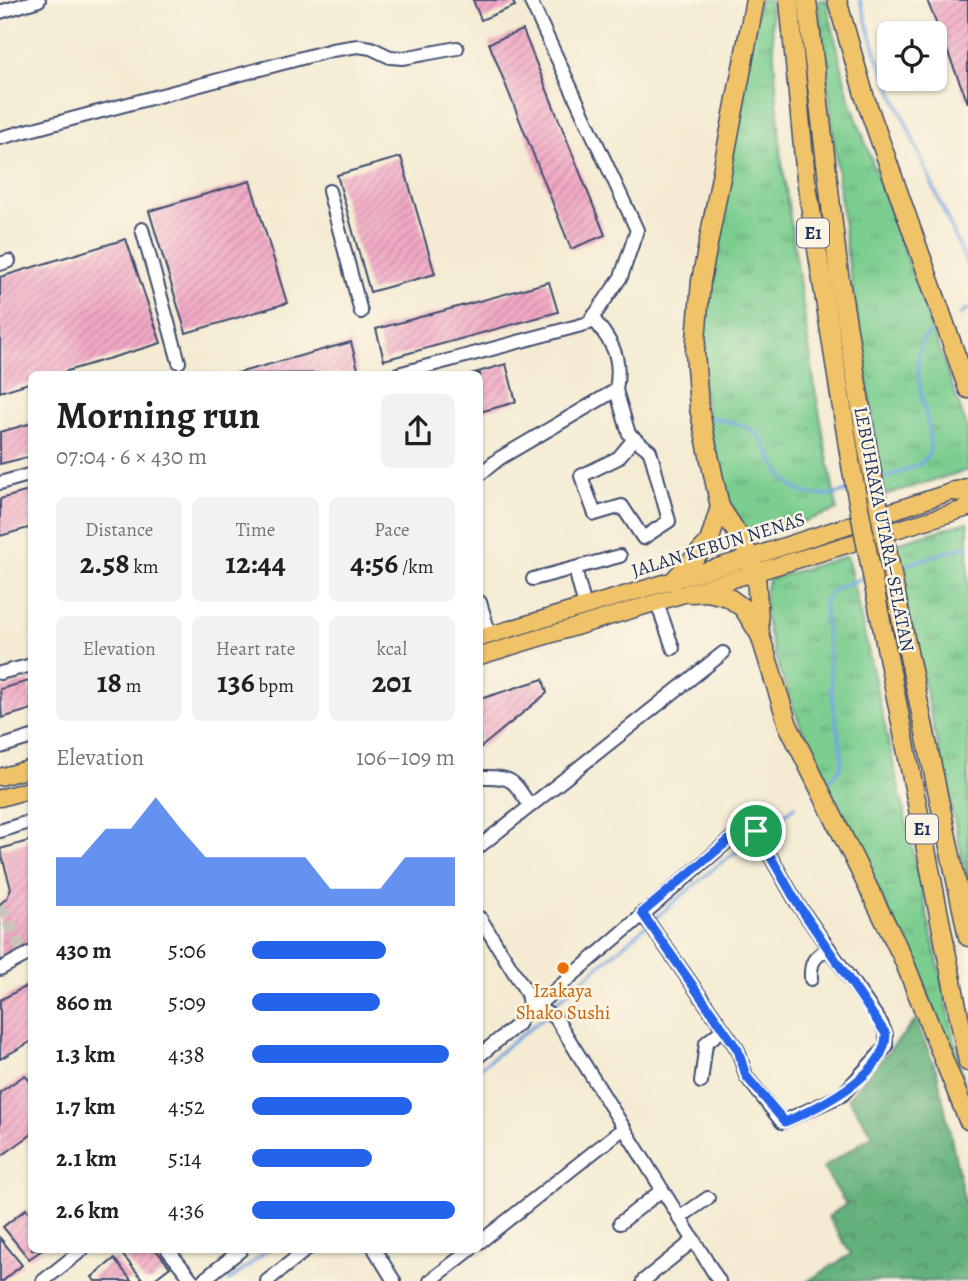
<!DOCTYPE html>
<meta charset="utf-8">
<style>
:root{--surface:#fff;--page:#f2f2f2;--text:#202124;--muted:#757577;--accent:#2563eb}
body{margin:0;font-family:Alegreya,serif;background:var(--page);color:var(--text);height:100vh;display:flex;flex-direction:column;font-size:26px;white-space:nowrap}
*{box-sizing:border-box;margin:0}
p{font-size:23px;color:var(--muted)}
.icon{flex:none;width:38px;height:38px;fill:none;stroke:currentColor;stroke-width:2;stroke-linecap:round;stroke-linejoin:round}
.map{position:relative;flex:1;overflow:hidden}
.sheet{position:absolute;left:28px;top:371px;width:455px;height:882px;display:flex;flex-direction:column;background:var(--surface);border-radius:10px;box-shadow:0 2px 5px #0004}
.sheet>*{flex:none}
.controls{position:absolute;left:877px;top:21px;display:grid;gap:14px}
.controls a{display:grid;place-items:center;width:70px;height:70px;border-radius:10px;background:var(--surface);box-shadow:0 2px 5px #0004;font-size:35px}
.pin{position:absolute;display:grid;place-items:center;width:60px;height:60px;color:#fff;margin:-30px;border:4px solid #fff;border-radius:50%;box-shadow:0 2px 7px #0007}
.round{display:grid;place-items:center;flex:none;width:74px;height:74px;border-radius:10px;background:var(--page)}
.headline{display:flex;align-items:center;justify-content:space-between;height:119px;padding:0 28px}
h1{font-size:38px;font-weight:600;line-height:52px}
.stats{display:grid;grid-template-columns:repeat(3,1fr);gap:10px;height:119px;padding:7px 28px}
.stats div{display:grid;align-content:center;border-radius:10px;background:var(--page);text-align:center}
.stats b{font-size:30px;font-weight:600}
.stats small{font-size:19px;font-weight:400}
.stats p{font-size:19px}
.chart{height:196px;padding:14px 28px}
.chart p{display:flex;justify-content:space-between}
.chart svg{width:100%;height:126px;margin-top:7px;fill:var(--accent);opacity:.7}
ul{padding:0 28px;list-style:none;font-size:23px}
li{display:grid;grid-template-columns:112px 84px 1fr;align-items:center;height:52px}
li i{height:18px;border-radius:9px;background:var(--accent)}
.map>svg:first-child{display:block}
.grass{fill:url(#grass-tufts);stroke:#4b7e77;stroke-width:2}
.forest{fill:url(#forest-crowns);stroke:#40706c;stroke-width:2}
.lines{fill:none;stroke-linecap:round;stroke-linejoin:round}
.stream{stroke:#74a5df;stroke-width:3.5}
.building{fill:url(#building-hatch)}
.minor-tunnel{stroke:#c9c5bb;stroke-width:12;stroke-dasharray:12 6;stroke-linecap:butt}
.minor-casing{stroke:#3c4b6f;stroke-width:16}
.major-casing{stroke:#3c4b6f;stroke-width:19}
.highway-casing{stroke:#3c4b6f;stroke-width:21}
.minor{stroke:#fff;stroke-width:12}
.major{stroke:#f1c369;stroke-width:16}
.highway{stroke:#f1c369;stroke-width:18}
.highway-bridge-casing{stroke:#3c4b6f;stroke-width:21;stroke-linecap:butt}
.highway-bridge{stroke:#f1c369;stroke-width:18}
.route-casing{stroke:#fff;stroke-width:14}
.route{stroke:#2563eb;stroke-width:9}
.food-dot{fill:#e8710a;stroke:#fcf5e5;stroke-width:2.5}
.labels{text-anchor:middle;stroke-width:5;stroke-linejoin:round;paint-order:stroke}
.shield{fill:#fcf5e5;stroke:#5e6a86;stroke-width:2}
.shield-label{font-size:18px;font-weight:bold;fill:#1b2f5e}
.street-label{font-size:19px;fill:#1b2f5e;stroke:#fcf5e5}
.food-label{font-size:19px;fill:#c56008;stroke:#fcf5e5}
</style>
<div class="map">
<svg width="968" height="1281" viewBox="0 0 968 1281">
<defs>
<pattern id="grass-tufts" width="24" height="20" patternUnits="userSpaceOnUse" patternTransform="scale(1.75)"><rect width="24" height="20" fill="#7bce90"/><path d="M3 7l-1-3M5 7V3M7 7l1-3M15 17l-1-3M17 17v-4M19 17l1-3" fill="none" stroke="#64a879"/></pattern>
<pattern id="forest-crowns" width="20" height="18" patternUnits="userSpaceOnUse" patternTransform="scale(1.75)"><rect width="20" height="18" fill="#64b17a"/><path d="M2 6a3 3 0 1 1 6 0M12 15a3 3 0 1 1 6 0" fill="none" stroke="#529067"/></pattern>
<pattern id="building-hatch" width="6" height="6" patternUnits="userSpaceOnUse" patternTransform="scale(1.75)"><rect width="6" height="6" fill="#f2a9c5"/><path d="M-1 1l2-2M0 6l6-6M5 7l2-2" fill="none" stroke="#c38aa3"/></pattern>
</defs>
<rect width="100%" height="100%" fill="#fcf5e5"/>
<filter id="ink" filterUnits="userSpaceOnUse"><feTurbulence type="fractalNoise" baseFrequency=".0143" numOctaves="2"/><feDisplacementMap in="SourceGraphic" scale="14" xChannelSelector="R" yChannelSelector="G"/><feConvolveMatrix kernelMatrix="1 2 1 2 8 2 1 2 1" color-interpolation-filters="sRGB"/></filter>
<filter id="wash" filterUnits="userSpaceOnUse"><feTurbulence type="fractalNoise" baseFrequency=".00686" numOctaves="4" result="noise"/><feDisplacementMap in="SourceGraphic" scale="28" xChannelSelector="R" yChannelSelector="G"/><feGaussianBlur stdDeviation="1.57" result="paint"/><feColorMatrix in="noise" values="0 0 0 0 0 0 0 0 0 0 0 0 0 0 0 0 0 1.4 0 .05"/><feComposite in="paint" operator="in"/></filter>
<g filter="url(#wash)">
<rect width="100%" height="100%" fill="#f4ebd2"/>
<g class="grass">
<path d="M759 0H770L781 156 815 389 837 510 752 539 727 498 714 457 701 374V318Z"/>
<path d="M818 0H826L848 94 968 430V470L884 495 846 246Z"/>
<path d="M968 522V883L893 544Z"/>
<path d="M847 556 968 1098V1103C951 1059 936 1013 917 969 890 909 734 628 770 579Z"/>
</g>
<path class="forest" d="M916 1020 937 1072 968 1216V1281H808L851 1254 828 1217 846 1204 823 1168 873 1135 848 1098Z"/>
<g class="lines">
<g class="stream">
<path d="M860 0 877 56 968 267"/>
<path d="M960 315 968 309"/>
<path d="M710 417C725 421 745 423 756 434 768 445 771 458 779 471 796 499 823 499 851 490"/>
<path d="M878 481 920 464 929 455C935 414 905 377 924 337L930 334"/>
<path d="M896 568 968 545"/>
<path d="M829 781 841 767 842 757 833 702 824 602 834 589 866 577"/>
<path d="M766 830 795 806"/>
<path d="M480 1068 543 1018 554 1004 719 864 752 841"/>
<path d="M229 1281 268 1250"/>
</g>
</g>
<g id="blocks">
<g class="building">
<path d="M473 0H512L515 6 481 20Z"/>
<path d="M927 0H968V103Z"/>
<path d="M523 30 605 235 571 249 489 43Z"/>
<path d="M401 157 435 274 370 292 337 175Z"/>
<path d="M250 181 287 303 186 333 149 211Z"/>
<path d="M126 239 161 343 57 374H32V382L0 392V277Z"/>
<path d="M549 282 558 312 384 360 376 329Z"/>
<path d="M351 342 359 373 235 374H234Z"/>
<path d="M506 364 516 402 480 412V374H471Z"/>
<path d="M32 423V456L0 464V432Z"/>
<path d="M32 490V527L0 536V499Z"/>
<path d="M543 679 547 693 480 748V699Z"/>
<path d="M29 681 32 709 2 718 0 689Z"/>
<path d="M32 840V947L0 964V904L7 898 11 889 0 849Z"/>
<path d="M32 983V1041L0 1059V1000Z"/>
<path d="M25 1075 32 1084V1134L0 1157V1092Z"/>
<path d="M26 1209 32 1216V1250H42L29 1259 3 1227Z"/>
<path d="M0 1238 22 1265 3 1281H0Z"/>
<path d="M126 1250H156L170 1267 152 1281H144L121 1253Z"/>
<path d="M114 1259 132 1281H95L92 1277Z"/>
</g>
</g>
</g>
<g filter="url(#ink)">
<use href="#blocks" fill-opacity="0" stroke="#3c4b6f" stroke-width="2"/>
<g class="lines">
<path class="minor-tunnel" d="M0 906 25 956"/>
<defs>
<g id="minor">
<path d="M0 12 39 0"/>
<path d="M0 138 332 50 358 46 371 48 390 57 403 58 457 48"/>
<path d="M329 191 361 312"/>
<path d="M142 229 179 362"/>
<path d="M0 264 9 261"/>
<path d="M398 374 589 323 621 277 637 230 530 0"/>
<path d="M616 390 629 434 650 451 669 521 643 538 622 506 595 514 581 476 618 458 633 440"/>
<path d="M480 474 500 458 616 390C622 356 613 344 592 317"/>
<path d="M0 483 32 474"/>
<path d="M575 569 585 607"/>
<path d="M533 579 620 556"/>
<path d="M480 602 490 636"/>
<path d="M657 603 673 648"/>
<path d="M0 673 32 665"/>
<path d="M0 747 32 737"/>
<path d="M483 777C514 776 514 782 530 806"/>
<path d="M0 831 32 821"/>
<path d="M480 846 723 653"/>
<path d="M480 918 527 993 529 1005 518 1024 480 1055"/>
<path d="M0 969 32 952"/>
<path d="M811 979C810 962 814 957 829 948"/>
<path d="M530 1005 555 1017 719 1281"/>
<path d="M537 1006 741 830 756 831 797 903 881 1023 886 1034V1047L842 1095 782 1122 746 1076 738 1050 642 913"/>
<path d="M701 1082 706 1043 723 1029"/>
<path d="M679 1218 708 1198"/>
<path d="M620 1223 662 1190"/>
<path d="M480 1242 624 1128"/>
<path d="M168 1250 193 1281"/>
<path d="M375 1250 394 1281"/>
<path d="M43 1281 82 1250"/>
<path d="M202 1281 241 1250"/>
<path d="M267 1281 306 1250"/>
<path d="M430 1281 470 1250"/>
<path d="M643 1281 694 1240"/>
</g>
<g id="major">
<path d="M480 638 751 557 966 487"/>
<path d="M480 656 968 508"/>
<path d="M0 777 32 768"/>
<path d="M0 798 32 789"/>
</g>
<g id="highway">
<path d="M755 0 701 281 695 352 699 408 720 507 743 542 756 574 760 635"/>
<path d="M789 0 806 179 851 465"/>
<path d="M807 0 839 275 869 457"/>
<path d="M837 0 865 98 968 389"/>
<path d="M954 491 968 493"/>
<path d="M673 581 709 542 720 507"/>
<path d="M895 590 968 937"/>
<path d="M690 593 708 592 728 597 743 608 760 635 788 725 902 956 968 1120"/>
<path d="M876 596 968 1062"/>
</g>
</defs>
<use href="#minor" class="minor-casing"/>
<use href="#major" class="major-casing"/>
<use href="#highway" class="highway-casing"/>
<use href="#minor" class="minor"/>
<use href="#major" class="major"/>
<use href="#highway" class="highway"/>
<defs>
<g id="highway-bridge">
<path d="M869 457 895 590"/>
<path d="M851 465 876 596"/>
</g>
</defs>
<use href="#highway-bridge" class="highway-bridge-casing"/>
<use href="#highway-bridge" class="highway-bridge"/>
</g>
</g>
<g class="lines" filter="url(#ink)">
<defs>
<path id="route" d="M749 828 756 831 797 903 886 1034C886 1076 817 1108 785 1122L746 1076 738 1050 642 913 741 830Z"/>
</defs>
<use href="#route" class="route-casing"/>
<use href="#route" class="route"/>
</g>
<circle class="food-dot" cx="563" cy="968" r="7"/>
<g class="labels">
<g class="shield">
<rect x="797" y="218.5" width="32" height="29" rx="5"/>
<rect x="906" y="814.5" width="32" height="29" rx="5"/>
</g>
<g class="shield-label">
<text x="813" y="239">E1</text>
<text x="922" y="835">E1</text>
</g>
<g class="street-label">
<text transform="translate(885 529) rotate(79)" y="7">LEBUHRAYA UTARA–SELATAN</text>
<text transform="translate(718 544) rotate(-17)" y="7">JALAN KEBUN NENAS</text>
</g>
<g class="food-label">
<text x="563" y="997">Izakaya<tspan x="563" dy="22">Shako Sushi</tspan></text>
</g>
</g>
</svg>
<div class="controls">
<a><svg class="icon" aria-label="locate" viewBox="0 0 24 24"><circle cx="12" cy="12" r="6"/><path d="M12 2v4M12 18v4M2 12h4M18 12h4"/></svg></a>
</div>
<div class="pin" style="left:756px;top:831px;background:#1e9e55"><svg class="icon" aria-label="arrive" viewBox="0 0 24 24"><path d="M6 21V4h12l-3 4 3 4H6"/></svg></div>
<section class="sheet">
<div class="headline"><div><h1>Morning run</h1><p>07:04 · 6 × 430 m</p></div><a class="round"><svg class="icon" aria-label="share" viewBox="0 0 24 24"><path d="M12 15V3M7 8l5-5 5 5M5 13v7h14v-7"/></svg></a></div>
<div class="stats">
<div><p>Distance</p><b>2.58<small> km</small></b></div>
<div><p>Time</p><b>12:44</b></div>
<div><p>Pace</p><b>4:56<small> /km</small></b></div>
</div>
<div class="stats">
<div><p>Elevation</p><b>18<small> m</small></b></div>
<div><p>Heart rate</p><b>136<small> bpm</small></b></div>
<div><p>kcal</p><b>201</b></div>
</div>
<div class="chart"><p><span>Elevation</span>106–109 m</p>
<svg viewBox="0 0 160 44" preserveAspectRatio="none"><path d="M0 44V27L10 27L20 17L30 17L40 6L50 17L60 27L70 27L80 27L90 27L100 27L110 38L120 38L130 38L140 27L150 27L160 27V44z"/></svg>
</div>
<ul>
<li><b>430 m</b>5:06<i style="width:66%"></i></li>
<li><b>860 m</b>5:09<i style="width:63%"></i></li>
<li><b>1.3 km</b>4:38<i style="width:97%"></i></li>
<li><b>1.7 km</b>4:52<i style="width:79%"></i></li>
<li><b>2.1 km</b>5:14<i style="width:59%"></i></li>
<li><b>2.6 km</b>4:36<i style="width:100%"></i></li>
</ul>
</section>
</div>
